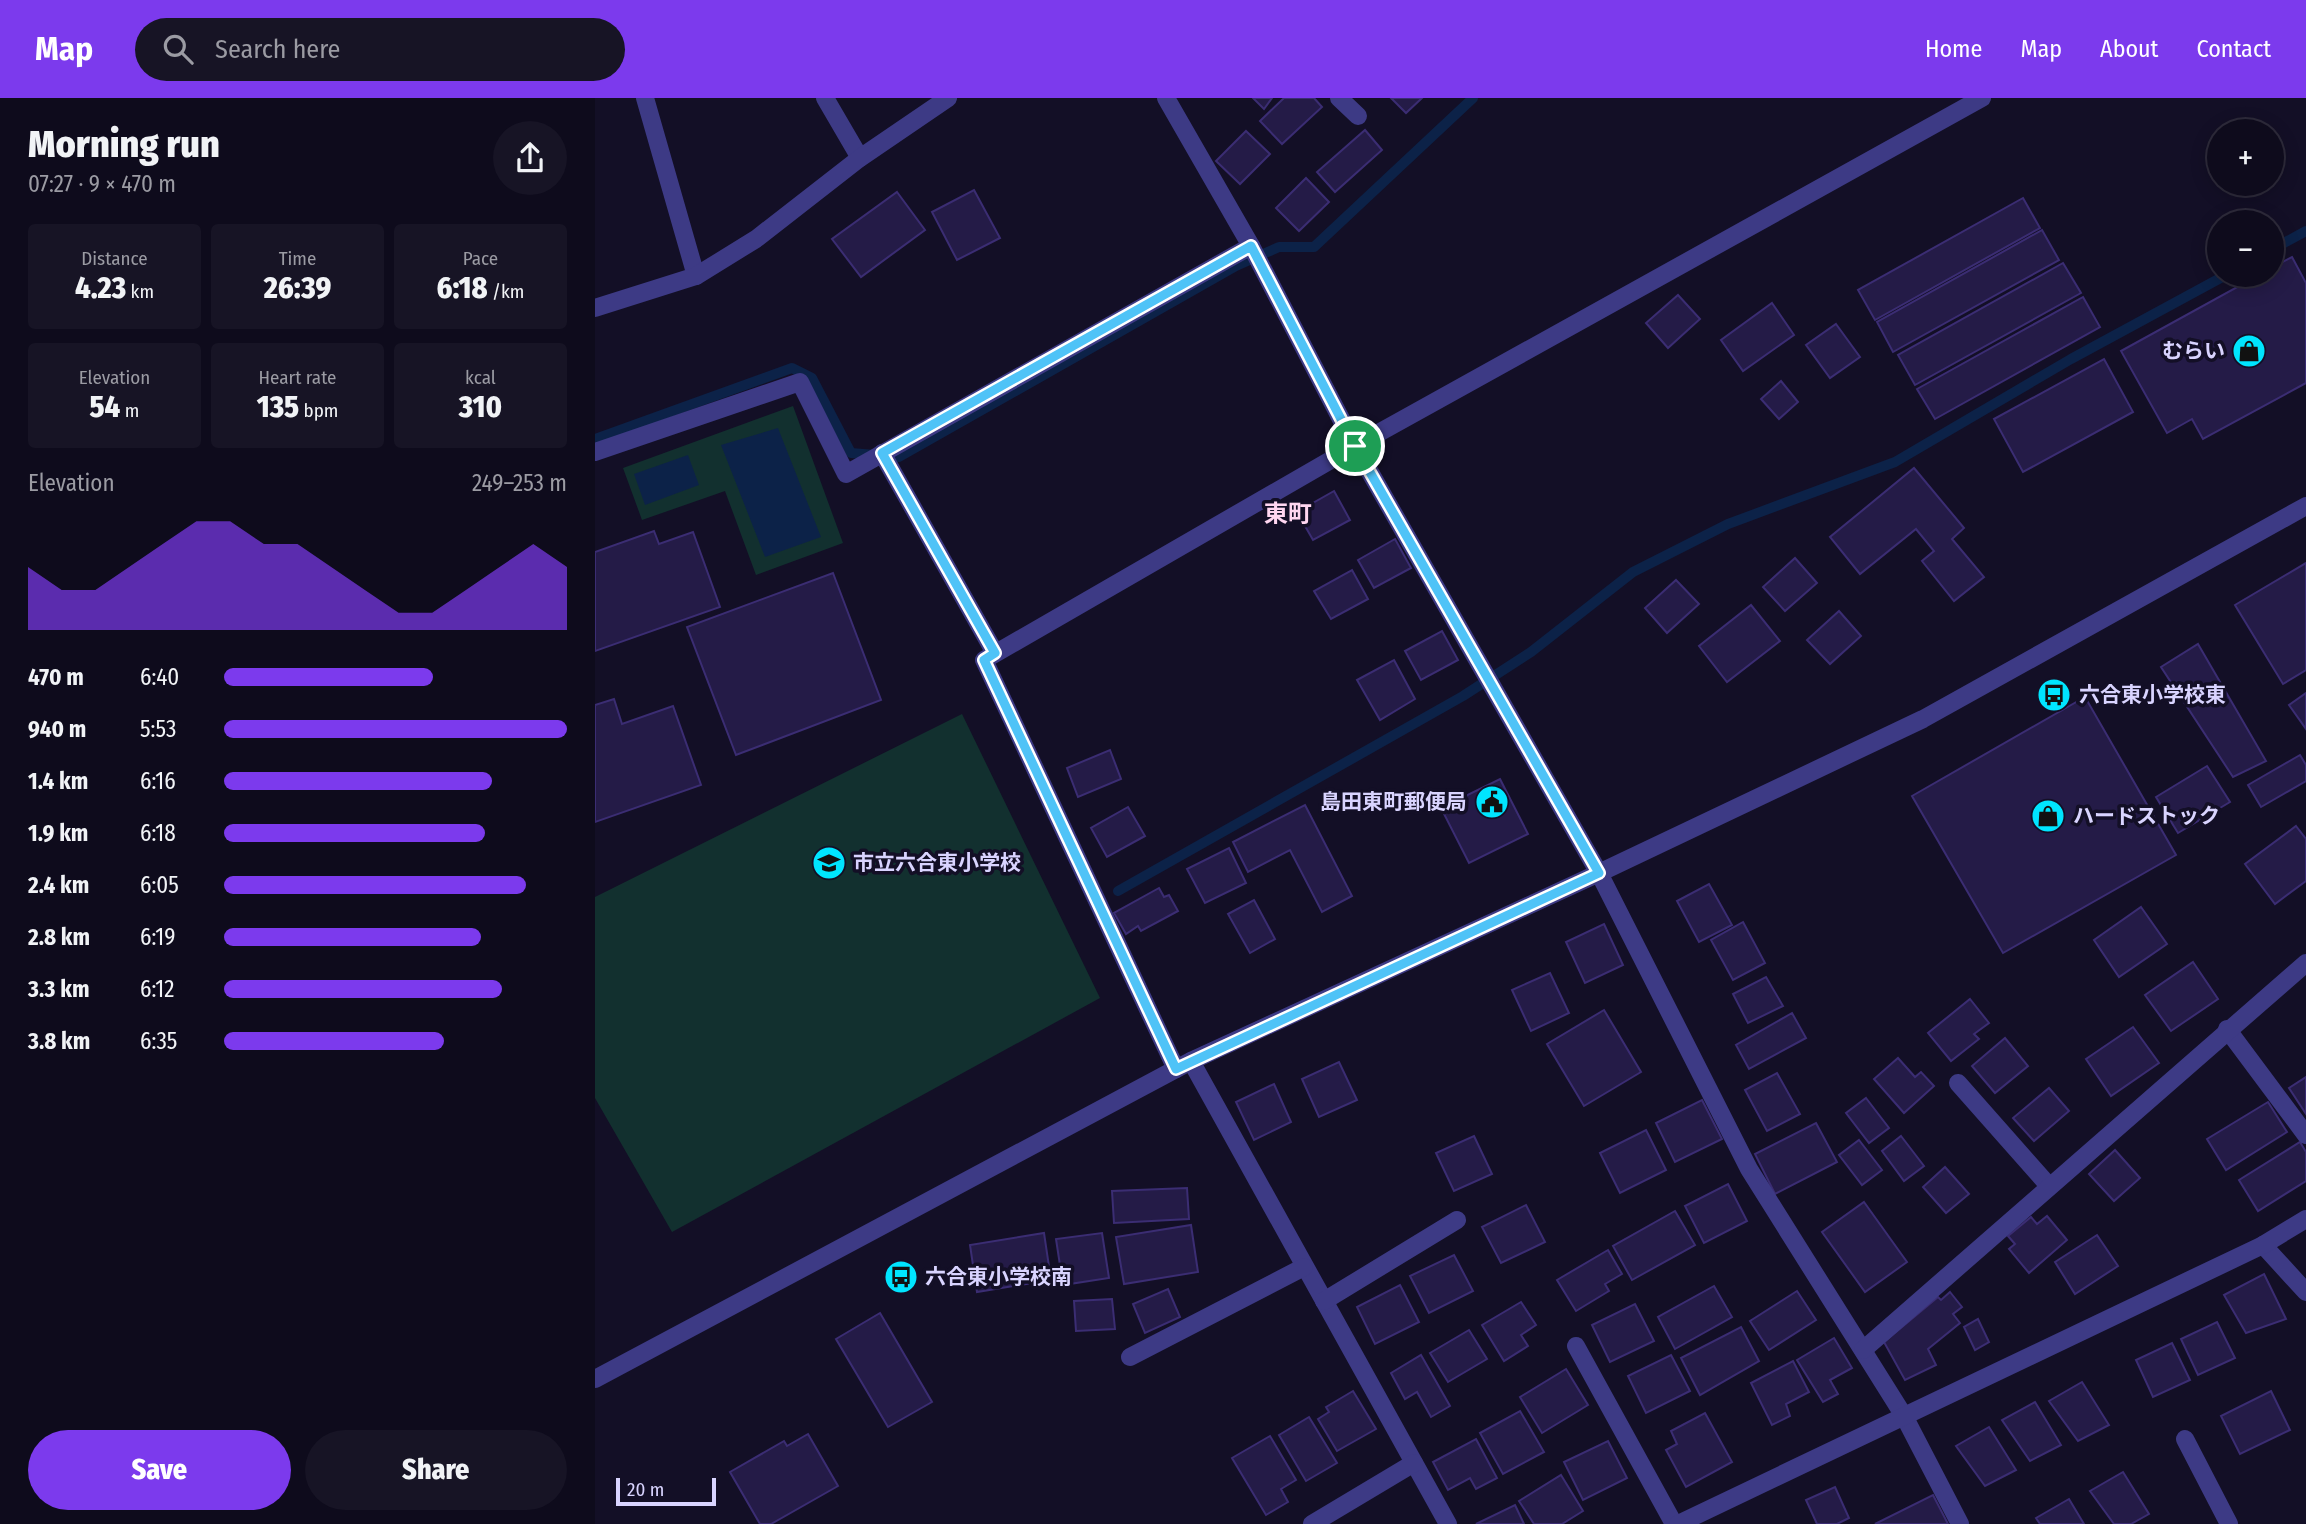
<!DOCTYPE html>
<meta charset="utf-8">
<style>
:root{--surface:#0e0b1c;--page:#171425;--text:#f1f3f6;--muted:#9b9ba3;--line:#2e2b3b;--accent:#7c3aed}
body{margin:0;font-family:"Fira Sans Condensed","Noto Sans JP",sans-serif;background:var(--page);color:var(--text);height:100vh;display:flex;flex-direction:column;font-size:26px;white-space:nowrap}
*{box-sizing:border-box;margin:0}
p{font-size:23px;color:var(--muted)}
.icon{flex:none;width:38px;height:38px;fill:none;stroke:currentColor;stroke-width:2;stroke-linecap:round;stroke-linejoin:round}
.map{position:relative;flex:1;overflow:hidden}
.panel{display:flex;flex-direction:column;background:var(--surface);width:595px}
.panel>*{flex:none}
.controls{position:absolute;left:1612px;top:21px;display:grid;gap:14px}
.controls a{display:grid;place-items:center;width:77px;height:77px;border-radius:50%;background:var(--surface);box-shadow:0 4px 18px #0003,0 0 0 2px var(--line);font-size:35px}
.scale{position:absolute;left:21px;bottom:18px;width:100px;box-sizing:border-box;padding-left:7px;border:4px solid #d9d4ff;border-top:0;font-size:19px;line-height:24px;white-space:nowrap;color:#d9d4ff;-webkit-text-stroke:5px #130f26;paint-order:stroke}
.pin{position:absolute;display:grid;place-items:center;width:60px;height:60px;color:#fff;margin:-30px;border:4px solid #fff;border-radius:50%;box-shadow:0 2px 7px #0007}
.round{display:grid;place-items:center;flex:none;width:74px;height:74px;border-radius:37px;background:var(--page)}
.head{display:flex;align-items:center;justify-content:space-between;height:119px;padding:0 28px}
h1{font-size:38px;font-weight:800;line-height:52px}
.figures{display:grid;grid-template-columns:repeat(3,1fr);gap:10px;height:119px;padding:7px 28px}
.figures div{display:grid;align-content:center;border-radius:7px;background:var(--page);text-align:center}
.figures b{font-size:30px;font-weight:800}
.figures small{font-size:19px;font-weight:400}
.figures p{font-size:19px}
.chart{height:196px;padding:14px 28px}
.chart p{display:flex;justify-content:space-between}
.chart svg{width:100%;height:126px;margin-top:7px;fill:var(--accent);opacity:.7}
.action{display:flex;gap:14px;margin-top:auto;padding:14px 28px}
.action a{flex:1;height:80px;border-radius:42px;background:var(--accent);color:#fff;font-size:28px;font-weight:800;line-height:80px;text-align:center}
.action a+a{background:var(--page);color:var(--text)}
ul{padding:0 28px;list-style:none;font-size:23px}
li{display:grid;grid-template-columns:112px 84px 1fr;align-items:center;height:52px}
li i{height:18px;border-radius:9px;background:var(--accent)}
header{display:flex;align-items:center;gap:42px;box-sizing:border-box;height:98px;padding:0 35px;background:var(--accent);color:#fff}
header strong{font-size:33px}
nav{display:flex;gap:38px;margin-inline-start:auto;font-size:24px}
.search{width:490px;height:63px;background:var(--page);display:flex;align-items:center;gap:18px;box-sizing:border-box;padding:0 24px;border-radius:38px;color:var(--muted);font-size:26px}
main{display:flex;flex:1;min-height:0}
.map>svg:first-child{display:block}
.green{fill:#12302f}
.water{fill:#0c2248}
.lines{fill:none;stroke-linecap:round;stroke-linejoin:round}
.stream{stroke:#0c2248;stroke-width:10}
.building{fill:#241b47;stroke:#3b2d73;stroke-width:2}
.minor{stroke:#3d3a85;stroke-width:18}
.route-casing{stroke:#fff;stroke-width:14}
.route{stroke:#4fc3f7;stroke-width:9}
.labels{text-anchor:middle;stroke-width:7;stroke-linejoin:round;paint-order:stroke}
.poi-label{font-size:21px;font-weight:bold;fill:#d9d4ff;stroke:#130f26;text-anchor:start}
.quarter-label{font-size:24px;font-weight:bold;fill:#ffd6f0;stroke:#130f26}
</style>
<header>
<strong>Map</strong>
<div class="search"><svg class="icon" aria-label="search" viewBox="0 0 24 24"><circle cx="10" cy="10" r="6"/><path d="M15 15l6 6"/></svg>Search here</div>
<nav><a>Home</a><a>Map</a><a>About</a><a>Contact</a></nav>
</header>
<main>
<section class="panel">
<div class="head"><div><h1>Morning run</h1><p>07:27 · 9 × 470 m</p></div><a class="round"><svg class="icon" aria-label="share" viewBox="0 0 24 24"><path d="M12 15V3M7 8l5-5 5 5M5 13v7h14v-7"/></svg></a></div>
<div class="figures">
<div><p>Distance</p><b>4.23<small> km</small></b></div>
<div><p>Time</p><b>26:39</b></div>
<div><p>Pace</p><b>6:18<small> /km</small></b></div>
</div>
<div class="figures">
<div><p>Elevation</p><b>54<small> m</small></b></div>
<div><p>Heart rate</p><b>135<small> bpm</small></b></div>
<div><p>kcal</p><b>310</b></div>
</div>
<div class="chart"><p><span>Elevation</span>249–253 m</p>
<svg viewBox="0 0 160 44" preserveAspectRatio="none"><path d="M0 44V22L10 30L20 30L30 22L40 14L50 6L60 6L70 14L80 14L90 22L100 30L110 38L120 38L130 30L140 22L150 14L160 22V44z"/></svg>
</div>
<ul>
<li><b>470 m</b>6:40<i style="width:61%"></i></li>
<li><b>940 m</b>5:53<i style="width:100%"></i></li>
<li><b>1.4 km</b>6:16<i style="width:78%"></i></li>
<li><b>1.9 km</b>6:18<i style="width:76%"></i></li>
<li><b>2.4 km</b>6:05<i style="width:88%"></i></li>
<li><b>2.8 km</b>6:19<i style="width:75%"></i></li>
<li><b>3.3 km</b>6:12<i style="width:81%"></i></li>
<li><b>3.8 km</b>6:35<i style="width:64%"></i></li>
</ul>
<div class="action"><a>Save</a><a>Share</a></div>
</section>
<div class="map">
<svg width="1711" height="1426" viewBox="0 0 1711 1426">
<rect width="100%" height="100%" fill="#130f26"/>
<g class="green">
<path d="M198 308 248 445 161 477 130 393 47 422 28 370Z"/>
<path d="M367 616 505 900 77 1134 0 1000V799Z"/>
</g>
<g class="water">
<path d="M183 330 226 439 170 459 126 347Z"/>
<path d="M93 357 104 387 50 407 39 376Z"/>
</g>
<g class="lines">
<g class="stream">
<path d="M1676 152 1711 133"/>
<path d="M0 341 197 270 217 280 256 355 304 359 641 168 684 149H719L878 0"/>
<path d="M523 793 868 598 936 554 1038 474 1133 426 1300 364 1476 261 1631 177"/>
</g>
</g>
<g class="building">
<path d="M658 0H677L669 11Z"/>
<path d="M689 0H719L727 9 687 46 665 23Z"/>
<path d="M796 0H827L811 15Z"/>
<path d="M770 32 787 52 740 94 722 74Z"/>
<path d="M651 33 675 56 645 86 621 63Z"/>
<path d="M711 80 734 104 704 133 681 110Z"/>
<path d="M379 92 405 140 362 162 337 114Z"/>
<path d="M302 94 330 132 266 179 237 141Z"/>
<path d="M1428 100 1445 130 1280 222 1263 192Z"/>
<path d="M1447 132 1464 162 1298 254 1282 224Z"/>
<path d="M1697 159 1711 185V285L1608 341 1597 321 1572 335 1526 253 1664 177H1676V170Z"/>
<path d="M1468 165 1486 195 1320 287 1303 257Z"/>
<path d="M1083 197 1105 221 1073 250 1051 225Z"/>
<path d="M1488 199 1505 229 1340 321 1322 291Z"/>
<path d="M1177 205 1199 237 1148 273 1126 242Z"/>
<path d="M1241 226 1265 259 1235 280 1211 247Z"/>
<path d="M1509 261 1538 314 1428 374 1399 321Z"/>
<path d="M1186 283 1203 304 1184 321 1166 301Z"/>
<path d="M1319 370 1369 430 1357 441 1389 479 1359 503 1327 463 1339 453 1321 431 1265 476 1235 439Z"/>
<path d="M739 393 755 422 718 442 702 414Z"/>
<path d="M59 433 64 446 98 434 125 509 0 553V454Z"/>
<path d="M800 441 816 470 779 490 763 462Z"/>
<path d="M1200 460 1222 485 1190 513 1168 489Z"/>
<path d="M1711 465V572L1688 586 1640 507Z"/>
<path d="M757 472 773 501 736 521 719 493Z"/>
<path d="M238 475 286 602 141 657 92 529Z"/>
<path d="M1081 482 1104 506 1072 535 1050 510Z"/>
<path d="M1156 507 1185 543 1132 584 1104 548Z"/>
<path d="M1244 513 1266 538 1235 566 1212 542Z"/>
<path d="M847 533 863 562 826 582 810 553Z"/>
<path d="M1603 546 1671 663 1638 679 1566 569Z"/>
<path d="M799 562 820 601 785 622 762 582Z"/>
<path d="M1711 595V631L1694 607Z"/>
<path d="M1490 599 1581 757 1408 855 1317 698Z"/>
<path d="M19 601 27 626 78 608 106 687 0 724V607Z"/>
<path d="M515 652 526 681 483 699 472 670Z"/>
<path d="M1705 657 1711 667V683L1666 709 1653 687Z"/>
<path d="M1612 668 1635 704 1583 735 1561 699Z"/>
<path d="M905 681 933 736 874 765 846 710Z"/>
<path d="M710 707 757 798 727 814 695 752 653 774 638 744Z"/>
<path d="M533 709 550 738 512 759 496 730Z"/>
<path d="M1701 728 1711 741V783L1680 806 1650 766Z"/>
<path d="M634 750 651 785 610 805 592 771Z"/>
<path d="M1114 786 1137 827 1104 844 1082 803Z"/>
<path d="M564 790 569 799 574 797 583 813 546 833 543 828 531 836 519 815Z"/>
<path d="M659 802 680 841 655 855 633 816Z"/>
<path d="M1546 809 1572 846 1524 879 1499 842Z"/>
<path d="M1148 824 1170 865 1138 882 1116 842Z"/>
<path d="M1009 826 1028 867 990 885 971 844Z"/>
<path d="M1598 864 1623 901 1576 933 1550 897Z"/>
<path d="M955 875 974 915 936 933 917 892Z"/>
<path d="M1171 879 1188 908 1153 925 1138 896Z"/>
<path d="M1375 901 1394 925 1379 936 1384 941 1356 963 1333 935Z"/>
<path d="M1009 912 1046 974 989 1008 952 946Z"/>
<path d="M1197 915 1211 940 1154 971 1141 947Z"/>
<path d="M1538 929 1564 965 1516 998 1491 961Z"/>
<path d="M1410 940 1433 968 1400 995 1377 968Z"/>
<path d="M1303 960 1320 979 1326 974 1339 988 1309 1015 1279 981Z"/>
<path d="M744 964 762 1002 724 1019 707 981Z"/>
<path d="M1182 975 1205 1016 1172 1033 1150 992Z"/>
<path d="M1711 979V1016L1694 990Z"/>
<path d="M679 986 696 1024 659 1042 641 1004Z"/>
<path d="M1454 990 1474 1013 1439 1043 1418 1020Z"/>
<path d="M1271 1000 1294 1030 1274 1045 1251 1015Z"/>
<path d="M1107 1002 1127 1041 1080 1064 1061 1025Z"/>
<path d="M1673 1004 1692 1034 1631 1072 1612 1041Z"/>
<path d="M1221 1025 1242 1064 1180 1096 1160 1056Z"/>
<path d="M1051 1032 1071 1072 1025 1095 1005 1055Z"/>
<path d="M879 1038 897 1076 859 1093 841 1055Z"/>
<path d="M1306 1038 1329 1068 1309 1083 1287 1053Z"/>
<path d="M1264 1042 1287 1072 1267 1087 1244 1057Z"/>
<path d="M1705 1044 1711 1054V1083L1663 1113 1644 1082Z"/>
<path d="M1520 1052 1545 1080 1519 1103 1494 1076Z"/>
<path d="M1350 1069 1374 1096 1351 1115 1328 1089Z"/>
<path d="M1133 1086 1152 1123 1109 1145 1090 1108Z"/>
<path d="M592 1090 594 1121 519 1125 517 1093Z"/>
<path d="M1269 1104 1312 1164 1270 1194 1227 1134Z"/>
<path d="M931 1107 950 1144 906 1165 887 1129Z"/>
<path d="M1080 1113 1100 1147 1037 1182 1018 1148Z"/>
<path d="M1452 1118 1472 1142 1434 1175 1414 1151 1420 1146 1413 1138 1436 1119 1442 1126Z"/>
<path d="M596 1127 603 1174 529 1186 521 1139Z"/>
<path d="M449 1135 456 1182 382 1194 375 1147Z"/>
<path d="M507 1135 514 1180 468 1187 461 1141Z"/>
<path d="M1502 1137 1523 1168 1480 1196 1460 1164Z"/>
<path d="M1013 1152 1027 1176 1010 1186 1014 1193 981 1213 962 1182Z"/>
<path d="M859 1157 878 1193 834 1215 815 1178Z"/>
<path d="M1669 1176 1691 1221 1651 1235 1629 1197Z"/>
<path d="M805 1187 824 1224 780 1246 762 1209Z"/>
<path d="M1119 1188 1137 1219 1080 1251 1063 1219Z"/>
<path d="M573 1191 585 1219 550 1235 538 1206Z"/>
<path d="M1202 1193 1221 1222 1174 1252 1155 1223Z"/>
<path d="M1355 1194 1367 1209 1358 1216 1365 1225 1333 1251 1341 1267 1310 1282 1289 1244 1343 1199 1346 1202Z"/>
<path d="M517 1201 520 1231 481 1233 479 1203Z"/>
<path d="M926 1204 941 1227 926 1237 933 1248 909 1263 887 1227Z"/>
<path d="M1040 1206 1059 1243 1015 1264 997 1227Z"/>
<path d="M285 1215 337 1304 293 1329 241 1241Z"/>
<path d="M1383 1221 1394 1244 1380 1252 1369 1229Z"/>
<path d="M1622 1224 1640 1260 1603 1277 1586 1241Z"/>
<path d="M1146 1229 1164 1263 1105 1297 1086 1260Z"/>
<path d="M874 1232 892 1261 853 1284 835 1255Z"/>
<path d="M1239 1240 1257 1270 1235 1282 1243 1296 1228 1304 1202 1262Z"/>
<path d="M1577 1245 1595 1282 1558 1299 1541 1262Z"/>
<path d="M826 1257 855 1308 836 1319 822 1294 810 1301 796 1275Z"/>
<path d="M1076 1257 1095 1293 1051 1315 1033 1278Z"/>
<path d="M1198 1263 1214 1294 1191 1306 1195 1318 1177 1327 1156 1285Z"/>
<path d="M971 1271 993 1307 947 1335 925 1299Z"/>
<path d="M1487 1284 1514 1327 1483 1343 1454 1303Z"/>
<path d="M758 1293 781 1331 742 1353 723 1321 734 1314 731 1309Z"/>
<path d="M1676 1293 1695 1332 1645 1356 1626 1318Z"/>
<path d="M1440 1304 1466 1347 1435 1363 1407 1322Z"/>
<path d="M925 1313 949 1354 908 1376 885 1335Z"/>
<path d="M1110 1315 1137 1364 1091 1389 1071 1352 1082 1346 1076 1333Z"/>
<path d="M714 1319 742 1365 711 1383 684 1337Z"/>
<path d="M1394 1329 1421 1372 1390 1388 1361 1348Z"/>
<path d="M213 1336 243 1388 176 1426H165L135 1374 189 1343 192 1348Z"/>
<path d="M675 1338 701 1382 686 1391 693 1404 671 1417 637 1360Z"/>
<path d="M881 1341 902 1380 881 1391 875 1380 853 1392 838 1364Z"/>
<path d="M1013 1343 1032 1380 988 1402 969 1364Z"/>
<path d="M1528 1374 1554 1416 1536 1426H1519L1495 1393Z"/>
<path d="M966 1377 988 1413 967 1426H939L924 1403Z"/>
<path d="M1240 1389 1254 1420 1242 1426H1222L1211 1402Z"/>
<path d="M1338 1397 1353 1426H1280Z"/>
<path d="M1474 1401 1489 1426H1445L1441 1420Z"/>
<path d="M920 1407 929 1426H881Z"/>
</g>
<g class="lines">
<g class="minor">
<path d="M50 0 101 178"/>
<path d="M230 0 265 60"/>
<path d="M571 0 656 148 760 348 1004 775 1154 1071 1309 1318 1365 1426"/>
<path d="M744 0 763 18"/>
<path d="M0 210 101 178 161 141 265 60 353 0"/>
<path d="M0 354 205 284 251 376 656 148"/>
<path d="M287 355 400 555"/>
<path d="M1632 931 1711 1037"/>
<path d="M596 963 853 1426"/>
<path d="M581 971 389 562 760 348 1387 0"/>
<path d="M1363 985 1454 1088"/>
<path d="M1668 1147 1711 1194"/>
<path d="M729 1203 862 1122"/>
<path d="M981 1248 1079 1426"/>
<path d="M1268 1252 1711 865"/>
<path d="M535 1259 709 1169"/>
<path d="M0 1281 596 963 1004 775 1328 621 1711 408"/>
<path d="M1590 1341 1634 1426"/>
<path d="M717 1426 819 1365"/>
<path d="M1083 1426 1668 1147 1711 1121"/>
</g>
</g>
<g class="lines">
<defs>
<path id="route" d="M656 148 760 348 1004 775 581 971 389 562 400 555 287 355Z"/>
</defs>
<use href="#route" class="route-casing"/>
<use href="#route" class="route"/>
</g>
<defs>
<symbol id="shop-disc" viewBox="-11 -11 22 22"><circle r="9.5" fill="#00e5ff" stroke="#130f26"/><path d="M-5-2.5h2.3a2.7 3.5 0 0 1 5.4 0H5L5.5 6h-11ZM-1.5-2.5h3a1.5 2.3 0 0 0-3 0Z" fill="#111"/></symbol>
<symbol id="bus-disc" viewBox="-11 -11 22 22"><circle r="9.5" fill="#00e5ff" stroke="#130f26"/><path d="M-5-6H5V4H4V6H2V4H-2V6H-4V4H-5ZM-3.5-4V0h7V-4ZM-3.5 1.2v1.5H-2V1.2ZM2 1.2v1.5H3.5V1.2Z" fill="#111"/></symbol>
<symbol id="civic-disc" viewBox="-11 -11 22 22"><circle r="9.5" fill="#00e5ff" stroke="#130f26"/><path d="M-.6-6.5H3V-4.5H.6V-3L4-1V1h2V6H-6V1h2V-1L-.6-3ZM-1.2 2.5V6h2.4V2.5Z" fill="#111"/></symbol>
<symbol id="school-disc" viewBox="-11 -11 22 22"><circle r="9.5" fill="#00e5ff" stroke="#130f26"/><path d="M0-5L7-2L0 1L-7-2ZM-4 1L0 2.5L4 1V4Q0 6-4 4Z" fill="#111"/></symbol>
</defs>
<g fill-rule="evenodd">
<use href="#shop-disc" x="1635" y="234" width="38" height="38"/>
<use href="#bus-disc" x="1440" y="578" width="38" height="38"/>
<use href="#civic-disc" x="878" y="685" width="38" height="38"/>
<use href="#shop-disc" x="1434" y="699" width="38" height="38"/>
<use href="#school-disc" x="215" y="746" width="38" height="38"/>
<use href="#bus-disc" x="287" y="1160" width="38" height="38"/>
</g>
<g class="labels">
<g class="poi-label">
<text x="1630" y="260" text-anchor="end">むらい</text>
<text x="1484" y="604">六合東小学校東</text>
<text x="872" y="711" text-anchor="end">島田東町郵便局</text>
<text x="1478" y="725">ハードストック</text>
<text x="258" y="772">市立六合東小学校</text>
<text x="330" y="1186">六合東小学校南</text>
</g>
<g class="quarter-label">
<text x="693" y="424">東町</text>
</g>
</g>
</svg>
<div class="controls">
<a>+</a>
<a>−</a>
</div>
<div class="scale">20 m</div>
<div class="pin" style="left:760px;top:348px;background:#1e9e55"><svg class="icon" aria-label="arrive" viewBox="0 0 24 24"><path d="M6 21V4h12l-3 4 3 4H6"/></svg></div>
</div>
</main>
